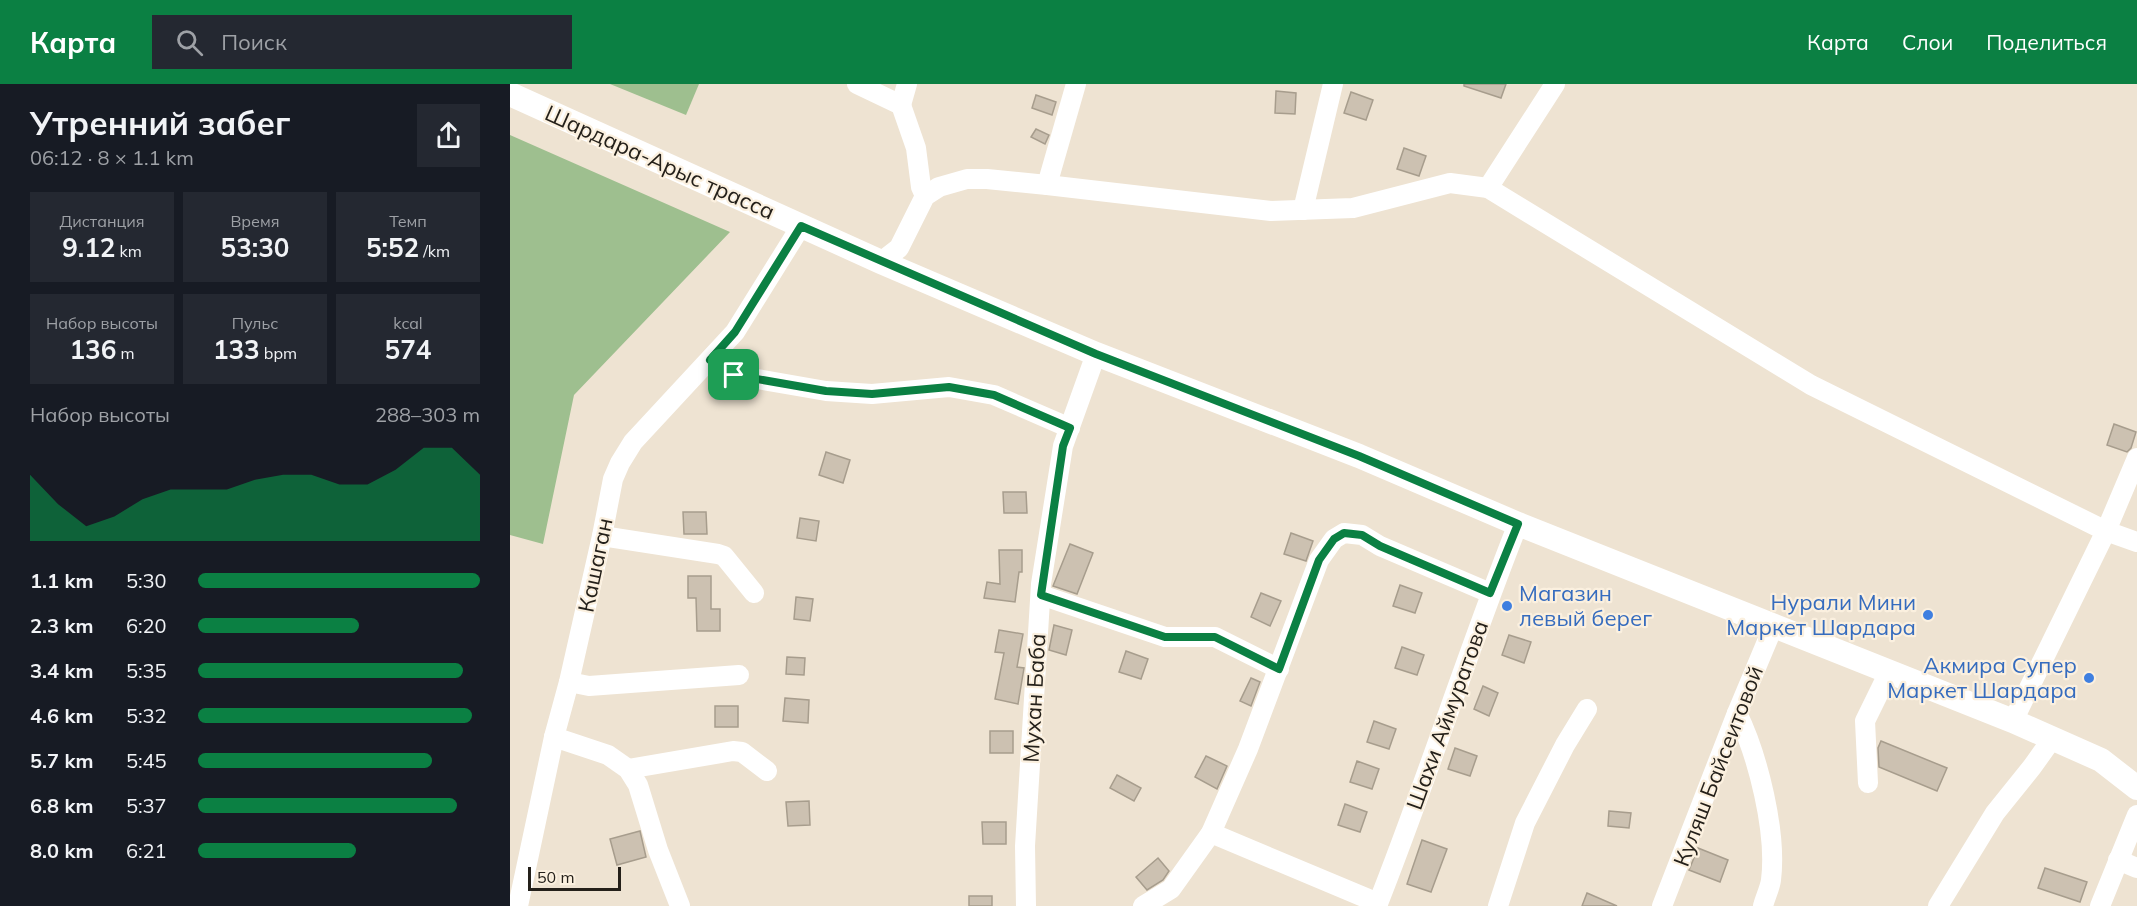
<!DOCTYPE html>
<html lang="ru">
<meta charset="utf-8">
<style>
:root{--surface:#171b24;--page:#242831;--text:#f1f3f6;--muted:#9ea1a6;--accent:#0b8043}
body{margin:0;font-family:Mulish,sans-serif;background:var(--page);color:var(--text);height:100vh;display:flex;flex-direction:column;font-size:22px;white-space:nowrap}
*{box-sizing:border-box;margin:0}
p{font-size:20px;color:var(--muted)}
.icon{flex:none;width:33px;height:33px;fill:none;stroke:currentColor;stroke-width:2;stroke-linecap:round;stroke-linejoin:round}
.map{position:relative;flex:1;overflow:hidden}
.drawer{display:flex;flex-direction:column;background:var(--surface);width:510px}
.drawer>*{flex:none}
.scale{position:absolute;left:18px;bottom:15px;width:93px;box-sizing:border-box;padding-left:6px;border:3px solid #24201a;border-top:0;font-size:16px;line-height:21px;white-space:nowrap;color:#24201a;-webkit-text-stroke:4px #fbf0df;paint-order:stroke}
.pin{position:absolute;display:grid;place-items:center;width:51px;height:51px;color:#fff;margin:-26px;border-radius:12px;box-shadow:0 3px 9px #0006}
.round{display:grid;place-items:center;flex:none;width:63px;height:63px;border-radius:0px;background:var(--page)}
.head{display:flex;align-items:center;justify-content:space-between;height:102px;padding:0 30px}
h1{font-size:33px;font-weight:700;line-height:45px}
.figures{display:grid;grid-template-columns:repeat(3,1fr);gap:9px;height:102px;padding:6px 30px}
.figures div{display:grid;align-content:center;border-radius:0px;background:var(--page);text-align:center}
.figures b{font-size:26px;font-weight:700}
.figures small{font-size:16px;font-weight:400}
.figures p{font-size:16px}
.chart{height:168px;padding:12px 30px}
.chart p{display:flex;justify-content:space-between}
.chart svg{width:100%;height:108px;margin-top:6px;fill:var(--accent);opacity:.7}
ul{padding:0 30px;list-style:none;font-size:20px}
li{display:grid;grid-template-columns:96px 72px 1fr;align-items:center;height:45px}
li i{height:15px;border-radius:8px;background:var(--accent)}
header{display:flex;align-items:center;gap:36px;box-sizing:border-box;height:84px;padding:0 30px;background:var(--accent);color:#fff}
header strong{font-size:28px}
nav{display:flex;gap:33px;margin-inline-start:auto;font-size:21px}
.search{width:420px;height:54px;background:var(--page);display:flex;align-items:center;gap:15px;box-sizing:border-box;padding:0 21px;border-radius:0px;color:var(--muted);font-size:22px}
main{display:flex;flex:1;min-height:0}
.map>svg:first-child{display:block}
.green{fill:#9ebf8f}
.building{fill:#ccc1b1;stroke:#a79d8d;stroke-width:1.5}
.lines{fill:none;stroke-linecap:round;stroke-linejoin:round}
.minor{stroke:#fff;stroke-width:20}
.major{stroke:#fff;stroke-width:24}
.route-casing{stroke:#fff;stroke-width:12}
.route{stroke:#0b8043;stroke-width:8}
.shop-dot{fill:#3f7fe0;stroke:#fbf0df;stroke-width:2}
.labels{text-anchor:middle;stroke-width:4.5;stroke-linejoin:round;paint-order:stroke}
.street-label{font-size:22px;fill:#24201a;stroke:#fbf0df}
.shop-label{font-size:22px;fill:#366cbe;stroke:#fbf0df;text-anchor:end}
</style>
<header>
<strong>Карта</strong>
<div class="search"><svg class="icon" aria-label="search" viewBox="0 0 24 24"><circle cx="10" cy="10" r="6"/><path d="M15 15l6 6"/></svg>Поиск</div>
<nav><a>Карта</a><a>Слои</a><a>Поделиться</a></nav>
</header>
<main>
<section class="drawer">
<div class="head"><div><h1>Утренний забег</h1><p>06:12 · 8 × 1.1 km</p></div><a class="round"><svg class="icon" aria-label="share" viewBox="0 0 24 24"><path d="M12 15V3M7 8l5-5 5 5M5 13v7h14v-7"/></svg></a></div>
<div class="figures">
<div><p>Дистанция</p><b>9.12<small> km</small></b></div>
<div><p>Время</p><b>53:30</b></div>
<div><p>Темп</p><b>5:52<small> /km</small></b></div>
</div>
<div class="figures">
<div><p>Набор высоты</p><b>136<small> m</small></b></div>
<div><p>Пульс</p><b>133<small> bpm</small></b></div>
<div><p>kcal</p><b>574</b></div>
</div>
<div class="chart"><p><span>Набор высоты</span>288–303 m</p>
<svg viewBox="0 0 160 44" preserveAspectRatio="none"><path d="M0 44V17L10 29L20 38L30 34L40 27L50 23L60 23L70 23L80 19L90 17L100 17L110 21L120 21L130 15L140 6L150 6L160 17V44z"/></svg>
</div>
<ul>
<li><b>1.1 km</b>5:30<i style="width:100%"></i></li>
<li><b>2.3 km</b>6:20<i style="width:57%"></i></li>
<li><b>3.4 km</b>5:35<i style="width:94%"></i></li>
<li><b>4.6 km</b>5:32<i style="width:97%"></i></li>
<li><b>5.7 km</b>5:45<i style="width:83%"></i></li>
<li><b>6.8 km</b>5:37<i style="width:92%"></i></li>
<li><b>8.0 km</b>6:21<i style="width:56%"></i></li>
</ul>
</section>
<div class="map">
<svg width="1627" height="822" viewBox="0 0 1627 822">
<rect width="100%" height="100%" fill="#eee3d2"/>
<g class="green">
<path d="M100 0H189L176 31Z"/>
<path d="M0 51 220 148 64 311 33 460 0 451Z"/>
</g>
<g class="building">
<path d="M954 0H996L991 14 954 2Z"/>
<path d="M766 7 786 9 785 30 765 29Z"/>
<path d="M841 8 863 16 856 36 834 29Z"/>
<path d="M526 11 546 18 542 31 522 24Z"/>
<path d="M526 45 539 51 535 60 521 53Z"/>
<path d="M894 64 916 72 909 92 887 85Z"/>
<path d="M1604 340 1626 348 1621 364 1617 368 1597 361Z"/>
<path d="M316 368 340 376 333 399 309 391Z"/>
<path d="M493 408H516L517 429H494Z"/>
<path d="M173 428H196L197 450H174Z"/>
<path d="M290 434 309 437 306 457 287 454Z"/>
<path d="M781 449 803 457 796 477 774 470Z"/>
<path d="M560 460 583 469 567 510 543 502Z"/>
<path d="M489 466H512V488H509L505 518 474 514 477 498 490 500Z"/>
<path d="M178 492H201V525H210V547H187L186 514H178Z"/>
<path d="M890 501 912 509 905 529 883 522Z"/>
<path d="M751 509 771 517 760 542 741 533Z"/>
<path d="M286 513 303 515 300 537 284 535Z"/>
<path d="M544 541 562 546 556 571 539 566Z"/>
<path d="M489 546 513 550 507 583 514 584 508 620 485 615 494 569 485 568Z"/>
<path d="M999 551 1021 558 1014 579 992 571Z"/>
<path d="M892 563 914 571 907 591 885 584Z"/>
<path d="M616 567 638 575 631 595 609 588Z"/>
<path d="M277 573 295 574 294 591 276 590Z"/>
<path d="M741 594 750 598 741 622 730 617Z"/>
<path d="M973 602 988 609 979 632 964 625Z"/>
<path d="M275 614 299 616 298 639 273 637Z"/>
<rect x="205" y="622" width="23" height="21"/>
<path d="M864 637 886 645 879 665 857 658Z"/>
<rect x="480" y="647" width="23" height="22"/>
<path d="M1371 657 1437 684 1427 707 1369 683 1368 664Z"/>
<path d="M945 664 967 672 960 692 938 685Z"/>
<path d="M696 672 717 682 707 705 685 693Z"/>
<path d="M847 677 869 685 862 705 840 698Z"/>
<path d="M607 691 631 704 624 717 600 704Z"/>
<path d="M299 717 300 741 278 742 276 718Z"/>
<path d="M835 720 857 728 850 748 828 741Z"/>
<path d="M1099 727 1121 729 1119 744 1098 742Z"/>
<path d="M472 738H496V760H473Z"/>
<path d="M130 747 136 773 107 781 100 755Z"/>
<path d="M912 756 937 765 921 808 897 800Z"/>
<path d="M1188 764 1218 776 1210 798 1179 786Z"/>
<path d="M648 774 659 787 653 796 637 806 626 793Z"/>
<path d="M1535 784 1577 798 1570 818 1528 804Z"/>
<path d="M1077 809 1107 822H1072Z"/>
<rect x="459" y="812" width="23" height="10"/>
</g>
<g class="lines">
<g class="minor">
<path d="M347 0 391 21 406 64 411 103 415 112"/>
<path d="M391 21 397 0"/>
<path d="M537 101 566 0"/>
<path d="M978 104 1045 0"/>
<path d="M793 126 823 0"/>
<path d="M371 178 389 164 415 112 429 103 457 95H477L537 101 761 127 843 124 940 99 978 104 1301 301 1596 447 1627 458"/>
<path d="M200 276 224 291 316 307 362 310 439 303 484 311 560 344"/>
<path d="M92 452 208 470 214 472 244 509"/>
<path d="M531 511 655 553H705L769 585"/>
<path d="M59 598 79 602 229 591"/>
<path d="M1227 629C1248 672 1267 748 1261 796 1260 804 1255 814 1253 822"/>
<path d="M1503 637 1596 447 1627 374"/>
<path d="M44 653 98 671 118 685 128 701 148 766 170 822"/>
<path d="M118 685 223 667 232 668 257 687"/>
<path d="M1358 699 1355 637 1379 588"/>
<path d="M701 749 868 819"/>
<path d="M1608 776 1627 784"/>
<path d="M8 822 44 653 59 598 92 452 103 395 110 379 123 358 225 248 291 142"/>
<path d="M516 822 515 762 531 500 553 362 586 270"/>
<path d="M633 822 661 805 701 749 738 665 809 476 824 455 834 449 852 451 870 462 980 509"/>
<path d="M867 822C917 696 958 566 1008 440"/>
<path d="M988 822 1015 739 1055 661 1077 625"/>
<path d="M1152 822 1227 629 1263 543"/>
<path d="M1428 822 1485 729 1522 683 1542 655"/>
<path d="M1590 822 1627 731"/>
</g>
<path class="major" d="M0 10 371 178 586 270 849 372 1008 440 1503 637 1591 676 1627 704"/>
</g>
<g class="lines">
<defs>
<path id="route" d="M291 142 586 270 849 372 1008 440 980 509 870 462 852 451 834 449 824 455 809 476 769 585 705 553H655L531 511 553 362 560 344 484 311 439 303 362 310 316 307 224 291 200 276 225 248Z"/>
</defs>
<use href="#route" class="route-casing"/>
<use href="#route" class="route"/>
</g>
<g class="shop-dot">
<circle cx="997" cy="522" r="6"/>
<circle cx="1418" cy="531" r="6"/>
<circle cx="1579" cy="594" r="6"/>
</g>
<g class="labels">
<g class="street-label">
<text transform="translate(150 78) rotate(24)" y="8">Шардара-Арыс трасса</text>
<text transform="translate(85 481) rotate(-78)" y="8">Кашаган</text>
<text transform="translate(524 614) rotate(-87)" y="8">Мухан Баба</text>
<text transform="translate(937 631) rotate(-70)" y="8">Шахи Аймуратова</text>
<text transform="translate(1208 682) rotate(-69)" y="8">Куляш Байсеитовой</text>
</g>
<g class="shop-label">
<text x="1009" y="517" text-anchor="start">Магазин<tspan x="1009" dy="25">левый берег</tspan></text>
<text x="1406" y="526">Нурали Мини<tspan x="1406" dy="25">Маркет Шардара</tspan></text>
<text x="1567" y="589">Акмира Супер<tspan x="1567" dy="25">Маркет Шардара</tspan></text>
</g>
</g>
</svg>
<div class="scale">50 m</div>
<div class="pin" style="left:224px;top:291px;background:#1e9e55"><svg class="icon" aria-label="arrive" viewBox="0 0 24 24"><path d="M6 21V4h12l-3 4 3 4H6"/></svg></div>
</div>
</main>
